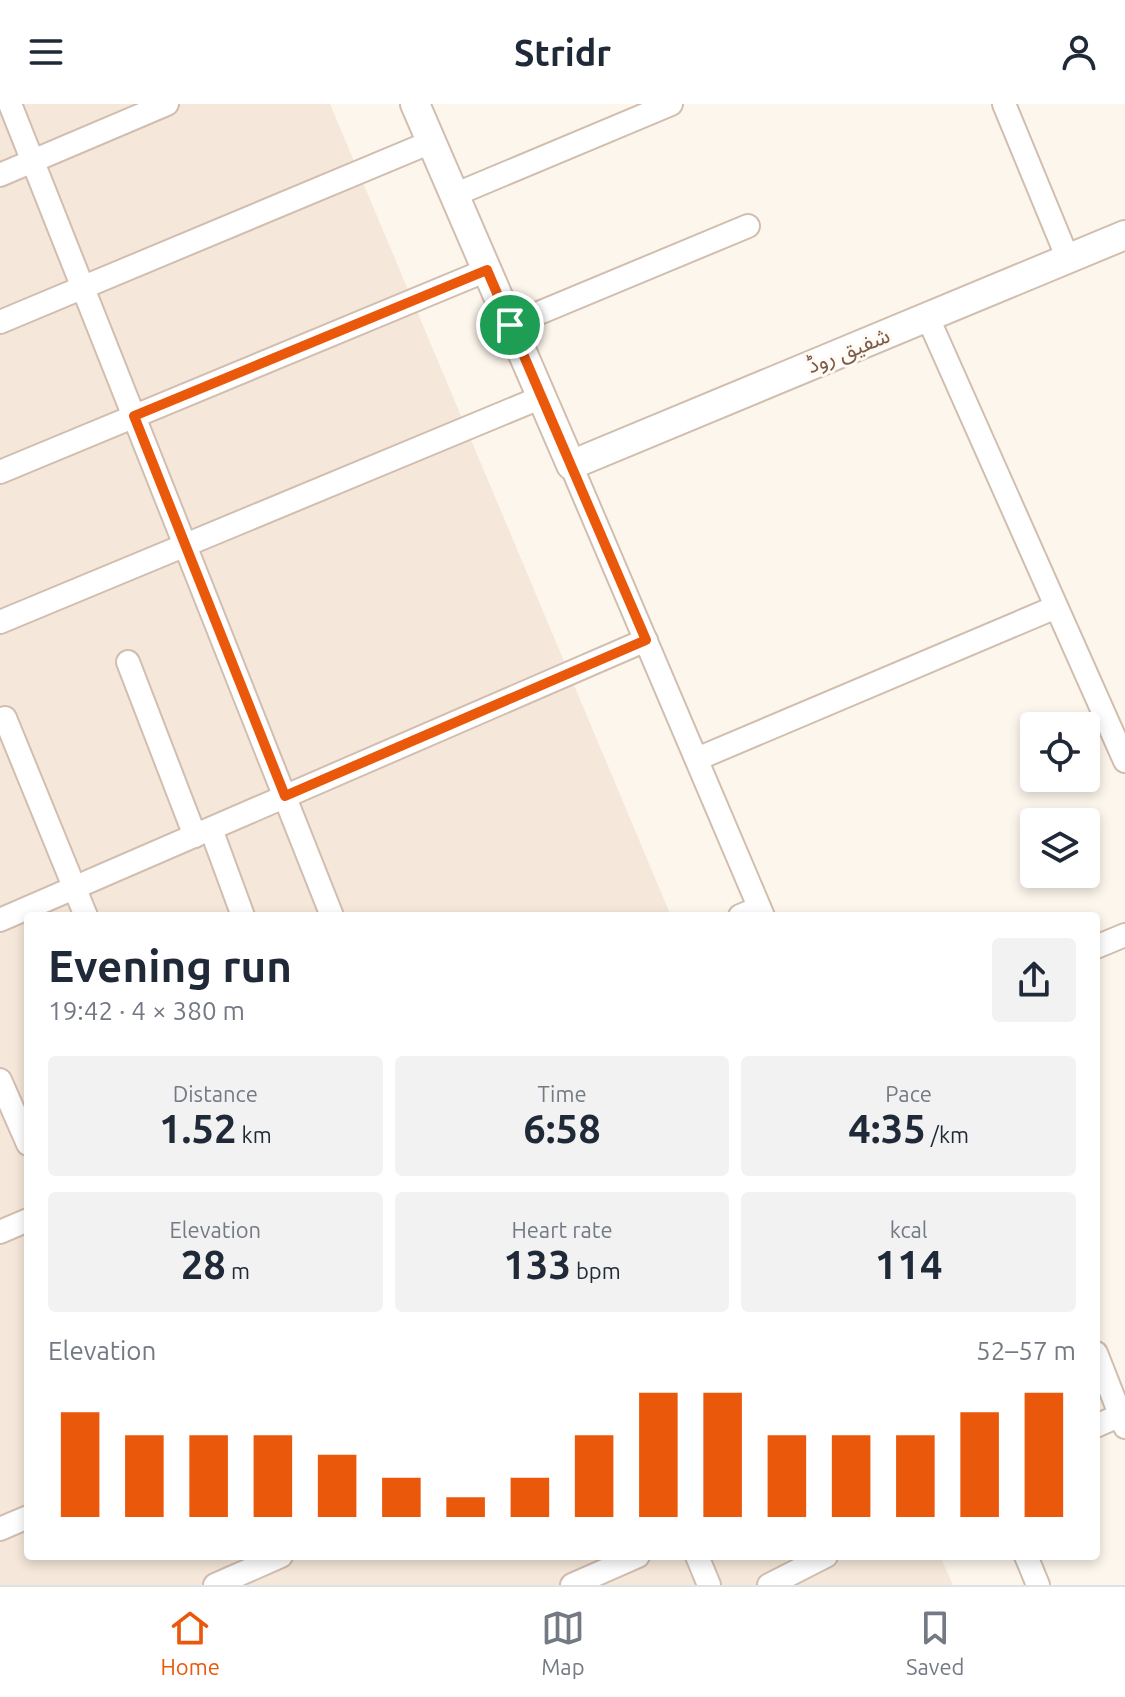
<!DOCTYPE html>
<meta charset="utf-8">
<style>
:root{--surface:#fff;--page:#f2f2f3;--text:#1f2937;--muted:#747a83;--line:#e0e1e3;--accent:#ea580c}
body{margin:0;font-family:Ubuntu,"Noto Sans Arabic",sans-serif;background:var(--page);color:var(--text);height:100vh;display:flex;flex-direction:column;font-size:30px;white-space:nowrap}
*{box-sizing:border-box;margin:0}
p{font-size:26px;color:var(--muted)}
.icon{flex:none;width:44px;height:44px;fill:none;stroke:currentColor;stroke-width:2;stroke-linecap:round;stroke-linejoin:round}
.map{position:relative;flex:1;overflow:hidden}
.side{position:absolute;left:24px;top:808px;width:1076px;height:648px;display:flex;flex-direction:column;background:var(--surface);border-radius:8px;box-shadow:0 4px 12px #0003}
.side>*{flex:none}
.fabs{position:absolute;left:1020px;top:608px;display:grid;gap:16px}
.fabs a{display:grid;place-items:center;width:80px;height:80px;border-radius:8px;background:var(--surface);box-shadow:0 4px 12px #0003;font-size:40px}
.pin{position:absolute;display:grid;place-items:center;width:68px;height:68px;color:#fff;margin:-34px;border:4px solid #fff;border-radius:50%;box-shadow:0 2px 8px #0007}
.round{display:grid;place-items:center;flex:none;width:84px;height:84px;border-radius:8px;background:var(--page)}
.overview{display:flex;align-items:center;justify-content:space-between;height:136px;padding:0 24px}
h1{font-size:44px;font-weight:700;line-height:60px}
.stats{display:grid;grid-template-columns:repeat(3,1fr);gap:12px;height:136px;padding:8px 24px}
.stats div{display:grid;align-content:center;border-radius:8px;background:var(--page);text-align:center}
.stats b{font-size:40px;font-weight:700}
.stats small{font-size:22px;font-weight:400}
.stats p{font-size:22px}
.chart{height:224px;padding:16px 24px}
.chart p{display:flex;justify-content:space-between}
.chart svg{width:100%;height:144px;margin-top:8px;stroke:var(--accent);stroke-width:6}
header{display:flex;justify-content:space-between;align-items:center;height:104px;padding:0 24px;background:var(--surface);font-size:36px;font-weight:700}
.menu{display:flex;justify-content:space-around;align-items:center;height:112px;border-top:2px solid var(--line);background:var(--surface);font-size:22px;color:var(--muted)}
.menu a{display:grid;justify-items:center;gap:4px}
.menu .current{color:var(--accent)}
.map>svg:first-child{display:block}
.residential{fill:#f5e8da}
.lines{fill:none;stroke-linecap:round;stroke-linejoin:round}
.minor-casing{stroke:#d1beb0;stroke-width:26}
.tertiary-casing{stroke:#d1beb0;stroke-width:32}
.minor{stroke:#fff;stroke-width:22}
.tertiary{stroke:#fff;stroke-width:28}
.route-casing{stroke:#fff;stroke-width:16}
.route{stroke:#ea580c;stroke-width:10}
.labels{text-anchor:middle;stroke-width:6;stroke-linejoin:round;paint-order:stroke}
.street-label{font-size:22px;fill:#7a5c4d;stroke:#fffaf3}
</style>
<header><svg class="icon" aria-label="menu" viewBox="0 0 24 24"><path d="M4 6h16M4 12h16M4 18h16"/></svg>Stridr<svg class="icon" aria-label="person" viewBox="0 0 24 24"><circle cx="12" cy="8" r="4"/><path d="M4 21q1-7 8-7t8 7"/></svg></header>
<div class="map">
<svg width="1125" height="1481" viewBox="0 0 1125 1481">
<rect width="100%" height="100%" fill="#fdf6ec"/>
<path class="residential" d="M0 0H330L671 812H28V1452H940L953 1481H0Z"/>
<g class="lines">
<defs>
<g id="minor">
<path d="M10 0 332 812"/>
<path d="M1004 0 1068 155"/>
<path d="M0 71 167 0"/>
<path d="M454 91 671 0"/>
<path d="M928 214 1125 657"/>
<path d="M0 218 431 38"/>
<path d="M510 221 748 122"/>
<path d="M571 361 763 812"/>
<path d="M0 368 487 166"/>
<path d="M0 518 542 293"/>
<path d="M128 558 195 732"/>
<path d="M5 614 86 812"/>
<path d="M697 655 1056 503"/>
<path d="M211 725 243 812"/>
<path d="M740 812 759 804"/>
<path d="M0 816 646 536"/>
<path d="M1096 843 1125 831"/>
<path d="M0 976 28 1040"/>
<path d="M0 1128 28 1116"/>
<path d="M1096 1249 1125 1323"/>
<path d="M1096 1322 1125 1309"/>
<path d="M0 1425 28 1413"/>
<path d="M697 1452 709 1481"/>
<path d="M1026 1452 1038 1481"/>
<path d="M215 1481 281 1452"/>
<path d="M572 1481 638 1452"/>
<path d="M769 1481 826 1452"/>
</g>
<path id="tertiary" d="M415 0 571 361 1125 131"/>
</defs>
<use href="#minor" class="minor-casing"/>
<use href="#tertiary" class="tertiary-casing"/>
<use href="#minor" class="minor"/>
<use href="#tertiary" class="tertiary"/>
</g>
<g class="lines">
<defs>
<path id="route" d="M487 166 646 536 285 692 134 312Z"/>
</defs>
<use href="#route" class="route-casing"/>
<use href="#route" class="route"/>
</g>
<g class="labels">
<g class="street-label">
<text transform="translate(848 246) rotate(-22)" y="8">شفیق روڈ</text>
</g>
</g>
</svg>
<div class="fabs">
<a><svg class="icon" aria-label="locate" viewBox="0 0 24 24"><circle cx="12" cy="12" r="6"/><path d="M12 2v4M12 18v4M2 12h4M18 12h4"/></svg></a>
<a><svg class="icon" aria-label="layers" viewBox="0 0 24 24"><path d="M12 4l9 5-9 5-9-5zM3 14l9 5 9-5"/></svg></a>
</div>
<div class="pin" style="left:510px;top:221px;background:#1e9e55"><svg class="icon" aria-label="arrive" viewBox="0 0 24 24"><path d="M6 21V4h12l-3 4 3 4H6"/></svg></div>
<section class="side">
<div class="overview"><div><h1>Evening run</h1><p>19:42 · 4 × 380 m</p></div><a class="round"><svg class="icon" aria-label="share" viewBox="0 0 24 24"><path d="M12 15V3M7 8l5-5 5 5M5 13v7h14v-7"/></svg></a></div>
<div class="stats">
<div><p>Distance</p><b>1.52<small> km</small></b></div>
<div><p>Time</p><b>6:58</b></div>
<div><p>Pace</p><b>4:35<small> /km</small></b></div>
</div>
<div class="stats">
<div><p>Elevation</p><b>28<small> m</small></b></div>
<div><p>Heart rate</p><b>133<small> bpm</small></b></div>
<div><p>kcal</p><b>114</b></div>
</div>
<div class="chart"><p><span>Elevation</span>52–57 m</p>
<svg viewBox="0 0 160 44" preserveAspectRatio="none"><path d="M5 44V12M15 44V19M25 44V19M35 44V19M45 44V25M55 44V32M65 44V38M75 44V32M85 44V19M95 44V6M105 44V6M115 44V19M125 44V19M135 44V19M145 44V12M155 44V6"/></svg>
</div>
</section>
</div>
<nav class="menu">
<a class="current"><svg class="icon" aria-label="home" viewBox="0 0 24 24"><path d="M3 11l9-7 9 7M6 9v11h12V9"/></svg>Home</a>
<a><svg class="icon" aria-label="map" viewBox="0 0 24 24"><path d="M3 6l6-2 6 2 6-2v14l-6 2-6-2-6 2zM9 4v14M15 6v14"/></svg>Map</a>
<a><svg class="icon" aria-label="saved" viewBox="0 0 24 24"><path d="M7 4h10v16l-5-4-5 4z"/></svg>Saved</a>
</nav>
